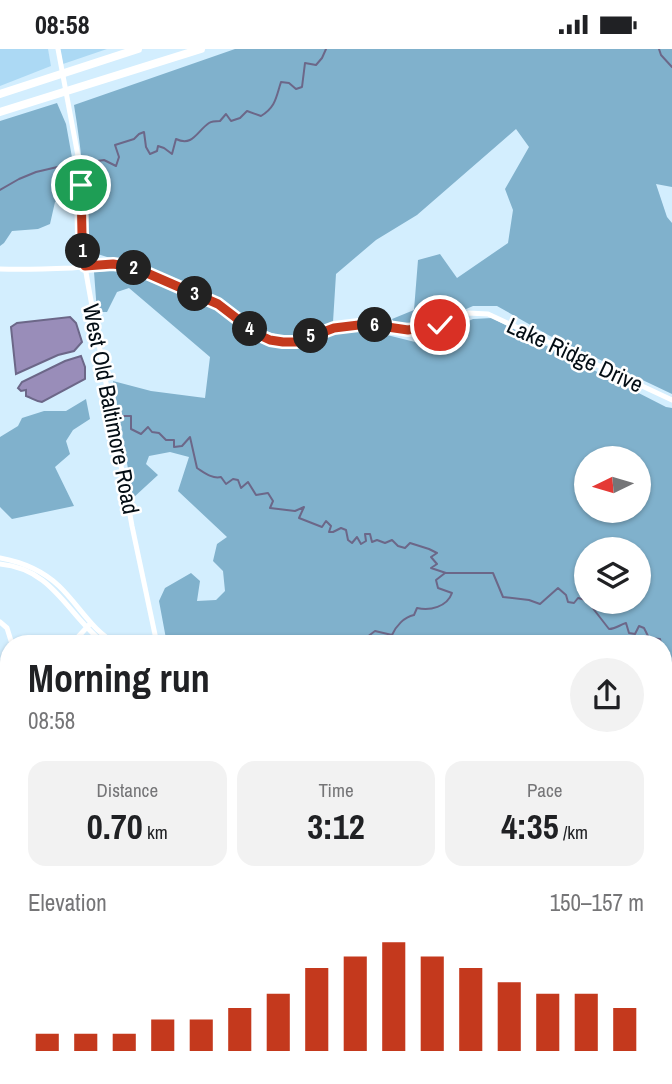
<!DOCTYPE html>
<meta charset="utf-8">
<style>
:root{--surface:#fff;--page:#f2f2f2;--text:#202124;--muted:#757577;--accent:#c4391d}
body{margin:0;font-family:"Archivo Narrow",sans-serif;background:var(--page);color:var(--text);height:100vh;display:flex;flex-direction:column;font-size:26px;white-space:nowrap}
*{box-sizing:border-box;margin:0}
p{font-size:23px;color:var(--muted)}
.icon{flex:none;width:38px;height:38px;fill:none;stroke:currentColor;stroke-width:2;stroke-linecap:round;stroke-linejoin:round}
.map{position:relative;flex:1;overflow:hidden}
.drawer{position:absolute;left:0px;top:586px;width:672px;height:450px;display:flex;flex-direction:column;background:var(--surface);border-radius:28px 28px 0 0;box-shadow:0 2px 5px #0004}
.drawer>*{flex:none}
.needle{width:46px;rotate:265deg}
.controls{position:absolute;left:574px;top:397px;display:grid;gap:14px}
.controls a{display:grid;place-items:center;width:77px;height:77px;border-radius:50%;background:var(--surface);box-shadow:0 2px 5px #0004;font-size:35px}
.pin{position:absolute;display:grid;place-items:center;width:60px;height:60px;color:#fff;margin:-30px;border:4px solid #fff;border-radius:50%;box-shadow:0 2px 7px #0007}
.km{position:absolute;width:35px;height:35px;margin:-18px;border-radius:50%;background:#222;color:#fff;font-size:19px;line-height:35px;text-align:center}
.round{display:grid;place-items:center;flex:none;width:74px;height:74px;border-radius:37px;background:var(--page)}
.summary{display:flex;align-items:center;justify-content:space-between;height:119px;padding:0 28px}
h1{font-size:38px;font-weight:700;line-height:52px}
.metrics{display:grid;grid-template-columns:repeat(3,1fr);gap:10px;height:119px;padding:7px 28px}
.metrics div{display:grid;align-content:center;border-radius:18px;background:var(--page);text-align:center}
.metrics b{font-size:35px;font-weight:700}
.metrics small{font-size:19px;font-weight:400}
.metrics p{font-size:19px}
.chart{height:196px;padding:14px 28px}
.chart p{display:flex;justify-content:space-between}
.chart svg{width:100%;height:126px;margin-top:7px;stroke:var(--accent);stroke-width:6}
.status{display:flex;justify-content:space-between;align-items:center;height:49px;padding:0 35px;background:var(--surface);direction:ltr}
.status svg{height:19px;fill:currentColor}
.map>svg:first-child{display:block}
.green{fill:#acd9f4}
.forest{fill:#80b1cc;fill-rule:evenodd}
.water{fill:#998db9;stroke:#6c6788;stroke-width:2}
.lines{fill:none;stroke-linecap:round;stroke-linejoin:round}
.stream{stroke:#6c6788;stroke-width:2}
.minor{stroke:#fff;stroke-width:5}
.highway{stroke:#fff;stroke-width:8}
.route-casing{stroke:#fff;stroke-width:14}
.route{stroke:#c4391d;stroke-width:9}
.labels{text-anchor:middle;stroke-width:5;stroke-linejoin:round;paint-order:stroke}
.street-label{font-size:23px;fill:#030d14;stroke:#fff}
</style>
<div class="status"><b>08:58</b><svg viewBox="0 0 49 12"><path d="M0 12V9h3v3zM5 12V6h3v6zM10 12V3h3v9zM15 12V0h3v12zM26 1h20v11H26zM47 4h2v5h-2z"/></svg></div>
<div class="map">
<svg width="672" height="1035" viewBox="0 0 672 1035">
<rect width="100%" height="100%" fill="#d3eefe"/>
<g class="green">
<path d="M0 0H48L51 17 0 37Z"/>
<path d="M60 0H107L63 15Z"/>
<path d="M9 985V1027H27L28 1035H0V988Z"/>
</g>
<g class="forest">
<path d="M235 0H672V138L656 135 667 168 672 174V345L550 287 497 257H473L439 272 408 277 395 275 392 270 414 261 418 211 440 205 457 229 508 194 513 161 505 140 529 98 516 80 417 166 376 191 336 225 333 273 287 289 260 280 229 256 138 214 107 208 88 202C87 153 82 105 74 56Z"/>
<path d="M57 54 66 75 73 114 74 141 55 153 50 175 38 180 12 182 4 194 0 197V72Z"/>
<path d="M120 221 143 226 223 264 237 278 268 296 294 298 344 281 371 282 419 294 473 270 492 269 666 358 672 359V946L663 957V595H167L159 552 165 539 191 524 200 532 197 552 216 551 225 542 223 522 213 512 217 495 227 488 178 442 189 408 170 403 149 407 146 415 158 426 133 449 113 332 151 342 205 349 210 308 129 239 117 243 107 263H97L94 223ZM586 410H639V462H586ZM586 500H639V553H586Z"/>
<path d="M86 350 90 370 73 381 66 392 70 405 55 418 74 457 12 470 0 458V388L18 377 22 369 44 362H66Z"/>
<path d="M0 717H9V986L2 992 0 988V756L7 750 0 748Z"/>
<path d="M384 1027H551L548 1035 526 1034 525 1035H383Z"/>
</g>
<g class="water">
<path d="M70 268 76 274 82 293 74 302 58 306 16 325 11 278 17 274Z"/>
<path d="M81 307 85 318V330L42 353C35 352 32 349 26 347V341L21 342 18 339 22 333 65 312Z"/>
</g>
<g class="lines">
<g class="stream">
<path d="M659 0 661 6 672 18"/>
<path d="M97 112 104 111 116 117 119 108 115 96 134 90 139 85 144 83 146 98 150 105 157 102 158 97 164 99 172 105 176 90C193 98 197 82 209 74 212 72 216 72 220 72L226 65 231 72 240 69 247 62 261 67C276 58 276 48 281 33L289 34 296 40 302 38 305 14 316 16 322 9 326 0"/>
<path d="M0 141 19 130 36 123 66 116"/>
<path d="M123 367H131V380L141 385 148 378 152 383 159 384 166 391H174V398L182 397 190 388 197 419C205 424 212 430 221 428L226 435 233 430 238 431 241 439 248 433 256 446 268 444 273 452 270 459 295 462 304 458 299 469 322 478 326 472 331 477 329 483H333L341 479 346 481 348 491 352 494 357 488 361 495 366 492 365 485H370L372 493 377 491 385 494 392 491 398 497 405 499 410 494 429 500 437 504 431 508 437 515 431 519 446 524H493L503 548 529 551 540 555 558 539 566 546 568 553 574 554 578 549 586 551"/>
<path d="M588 553 609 580C616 580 619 576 626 574L629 584 635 585 639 577 644 579 649 589 660 590 661 595"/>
<path d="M358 595 375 582 392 586C396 577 404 568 414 566L417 559C430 562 447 558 452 544L438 539 436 531 445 524"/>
<path d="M663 622 672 632"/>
<path d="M0 727H9"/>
<path d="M0 879 9 874"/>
</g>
<g class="minor">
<path d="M58 0 78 107 81 136 82 200 88 235 132 477 157 595"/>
<path d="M0 220C24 221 48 220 72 219 93 217 112 213 133 218L218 255 257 285 270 291 283 294 297 293 334 279 367 275 408 281 440 276 468 264 488 265 672 351"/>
<path d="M0 509C22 513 42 521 59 537 79 556 92 582 117 595"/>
<path d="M0 515C54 520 67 566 105 595"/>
<path d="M0 573 7 579 12 595"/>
<path d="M73 595 77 589 89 576"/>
<path d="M0 625 9 624"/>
<path d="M0 682 9 681"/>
<path d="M62 1027V1035"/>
<path d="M123 1027V1035"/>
<path d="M168 1027 169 1035"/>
<path d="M249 1035 257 1027"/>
<path d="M282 1035 290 1027"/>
</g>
<g class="highway">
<path d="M0 45 138 0"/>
<path d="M0 63 201 0"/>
</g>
</g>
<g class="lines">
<defs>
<path id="route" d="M81 136 82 186 85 217 113 215 133 218 218 255 257 285 270 291 283 293H297L334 279 367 275 408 281 440 276"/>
</defs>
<use href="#route" class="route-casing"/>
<use href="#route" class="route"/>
</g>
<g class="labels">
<g class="street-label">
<text transform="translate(575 306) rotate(25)" y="8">Lake Ridge Drive</text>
<text transform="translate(111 360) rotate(79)" y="8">West Old Baltimore Road</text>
</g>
</g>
</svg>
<div class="controls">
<a><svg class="needle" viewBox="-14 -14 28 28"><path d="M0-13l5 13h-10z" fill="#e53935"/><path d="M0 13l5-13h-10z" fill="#757577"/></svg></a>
<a><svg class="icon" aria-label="layers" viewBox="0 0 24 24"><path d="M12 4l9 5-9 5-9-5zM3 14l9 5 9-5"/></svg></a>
</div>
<div class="pin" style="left:81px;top:136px;background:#1e9e55"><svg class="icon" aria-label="arrive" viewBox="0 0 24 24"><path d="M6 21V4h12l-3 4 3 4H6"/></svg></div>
<div class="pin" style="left:440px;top:276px;background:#d93025"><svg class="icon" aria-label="check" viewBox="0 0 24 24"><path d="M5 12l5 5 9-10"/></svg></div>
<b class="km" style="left:83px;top:202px">1</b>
<b class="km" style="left:134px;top:219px">2</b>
<b class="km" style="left:195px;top:245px">3</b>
<b class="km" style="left:250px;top:280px">4</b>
<b class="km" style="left:311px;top:287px">5</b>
<b class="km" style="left:375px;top:276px">6</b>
<section class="drawer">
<div class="summary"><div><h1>Morning run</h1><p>08:58</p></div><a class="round"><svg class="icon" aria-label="share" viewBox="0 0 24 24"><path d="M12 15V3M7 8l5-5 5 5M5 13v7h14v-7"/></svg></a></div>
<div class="metrics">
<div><p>Distance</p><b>0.70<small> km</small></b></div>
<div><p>Time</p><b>3:12</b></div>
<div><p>Pace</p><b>4:35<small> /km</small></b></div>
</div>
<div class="chart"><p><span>Elevation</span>150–157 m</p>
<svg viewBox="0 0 160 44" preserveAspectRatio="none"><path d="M5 44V38M15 44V38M25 44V38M35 44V33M45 44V33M55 44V29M65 44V24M75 44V15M85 44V11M95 44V6M105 44V11M115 44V15M125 44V20M135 44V24M145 44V24M155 44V29"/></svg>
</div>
</section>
</div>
